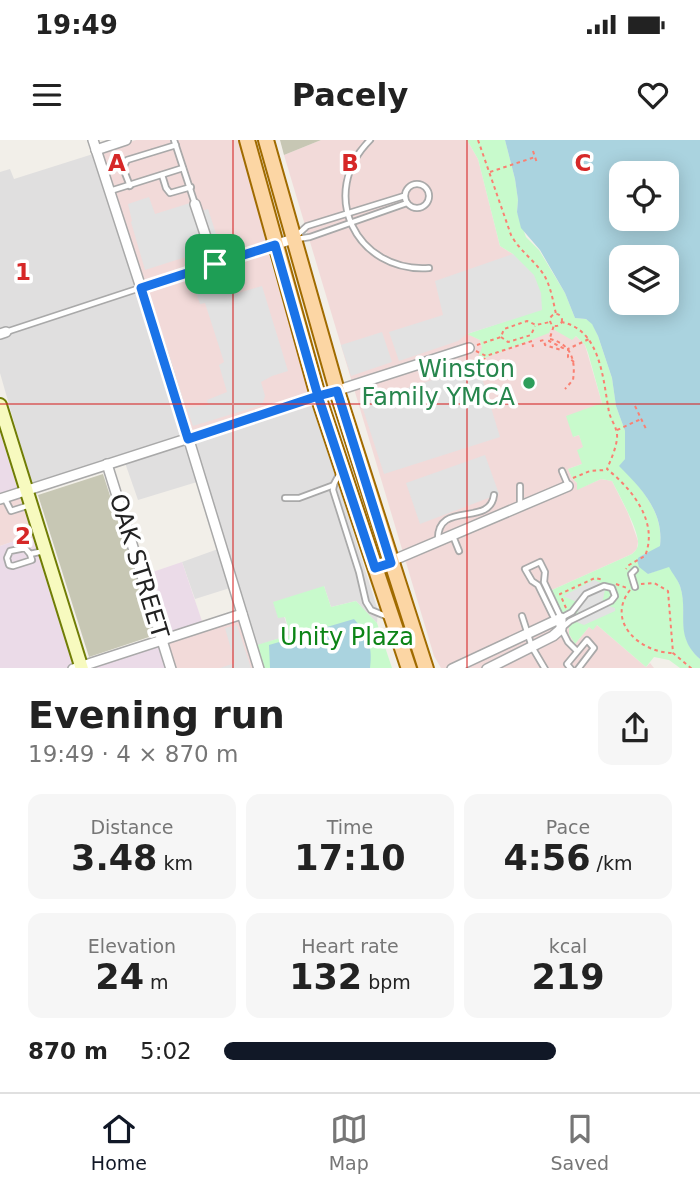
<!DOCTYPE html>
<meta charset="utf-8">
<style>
:root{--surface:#fff;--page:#f6f6f6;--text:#222;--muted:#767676;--line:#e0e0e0;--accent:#111827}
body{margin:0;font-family:"DejaVu Sans",sans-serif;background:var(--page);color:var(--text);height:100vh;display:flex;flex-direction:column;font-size:26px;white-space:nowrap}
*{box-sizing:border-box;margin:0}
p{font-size:23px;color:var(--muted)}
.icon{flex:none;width:38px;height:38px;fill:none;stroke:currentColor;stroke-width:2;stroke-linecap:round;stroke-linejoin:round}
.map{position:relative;height:528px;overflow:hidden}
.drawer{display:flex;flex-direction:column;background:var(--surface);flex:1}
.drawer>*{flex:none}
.buttons{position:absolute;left:609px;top:21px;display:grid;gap:14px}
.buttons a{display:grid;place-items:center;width:70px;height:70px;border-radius:14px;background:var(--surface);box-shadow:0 4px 18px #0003;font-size:35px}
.pin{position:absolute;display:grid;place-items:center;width:60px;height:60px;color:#fff;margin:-30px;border-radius:14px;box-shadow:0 4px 10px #0006}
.round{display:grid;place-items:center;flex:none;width:74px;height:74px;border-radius:14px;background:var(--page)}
.head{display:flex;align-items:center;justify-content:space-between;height:119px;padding:0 28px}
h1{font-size:38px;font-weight:600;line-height:52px}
.figures{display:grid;grid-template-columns:repeat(3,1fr);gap:10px;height:119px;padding:7px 28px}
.figures div{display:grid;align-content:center;border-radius:14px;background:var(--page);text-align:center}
.figures b{font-size:35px;font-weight:600}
.figures small{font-size:19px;font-weight:400}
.figures p{font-size:19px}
ul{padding:0 28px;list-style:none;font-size:23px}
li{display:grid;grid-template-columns:112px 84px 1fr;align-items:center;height:52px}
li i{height:18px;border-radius:9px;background:var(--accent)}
.status{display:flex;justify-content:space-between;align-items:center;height:49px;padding:0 35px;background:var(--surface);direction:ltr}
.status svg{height:19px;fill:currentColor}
header{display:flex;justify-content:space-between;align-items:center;height:91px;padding:0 28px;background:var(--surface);font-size:32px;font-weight:600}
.menu{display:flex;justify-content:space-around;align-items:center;height:98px;border-top:2px solid var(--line);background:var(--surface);font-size:19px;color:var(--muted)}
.menu a{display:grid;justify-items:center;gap:4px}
.menu .on{color:var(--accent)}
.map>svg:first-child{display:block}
.residential{fill:#e0dfdf}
.commercial{fill:#f2dad9}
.industrial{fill:#ebdbe8}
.construction{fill:#c7c7b4}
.park{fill:#c8facc}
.parking{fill:#e2e2e2}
.water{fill:#aad3df;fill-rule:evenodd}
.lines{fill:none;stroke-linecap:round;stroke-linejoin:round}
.lane-casing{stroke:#a9a9a9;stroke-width:8}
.street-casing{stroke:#a9a9a9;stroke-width:12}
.secondary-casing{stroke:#707d05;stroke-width:16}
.primary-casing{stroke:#a06b00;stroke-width:18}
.path{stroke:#fa8072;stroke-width:2;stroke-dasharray:3.5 3.5;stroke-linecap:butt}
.lane{stroke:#fff;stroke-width:4.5}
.street{stroke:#fff;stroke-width:9}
.secondary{stroke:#f7fabf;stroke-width:12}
.primary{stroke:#fcd6a4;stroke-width:14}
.route-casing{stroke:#fff;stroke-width:14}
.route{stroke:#1a73e8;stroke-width:9}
.grid{fill:none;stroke:#d62828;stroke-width:2;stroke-opacity:0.55}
.leisure-dot{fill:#2e9e5b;stroke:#fff;stroke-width:2.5}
.labels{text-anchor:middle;stroke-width:7;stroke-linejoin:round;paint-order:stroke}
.leisure-label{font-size:24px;fill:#27864d;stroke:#fff;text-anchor:end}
.street-label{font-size:24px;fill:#222;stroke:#fff}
.park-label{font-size:24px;fill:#0c8416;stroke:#fff}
.grid-label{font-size:23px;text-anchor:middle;font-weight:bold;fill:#d62828;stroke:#fff;stroke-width:7;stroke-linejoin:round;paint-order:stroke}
</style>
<div class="status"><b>19:49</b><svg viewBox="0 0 49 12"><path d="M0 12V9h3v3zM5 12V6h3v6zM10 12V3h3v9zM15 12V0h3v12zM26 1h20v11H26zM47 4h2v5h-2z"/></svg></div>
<header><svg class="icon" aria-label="menu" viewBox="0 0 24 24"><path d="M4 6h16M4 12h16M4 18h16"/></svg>Pacely<svg class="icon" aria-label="heart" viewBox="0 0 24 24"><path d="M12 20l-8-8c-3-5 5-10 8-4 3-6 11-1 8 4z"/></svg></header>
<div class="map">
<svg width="700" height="529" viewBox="0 0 700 529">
<rect width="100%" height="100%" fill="#f2efe9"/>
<path class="residential" d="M93 14 150 187 310 255 378 471 377 483 356 461 331 467 324 446 284 476 290 495 249 508 230 448 195 459 182 422 218 409 197 342 138 360 123 317 32 345 0 233V32L10 29 14 39Z"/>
<g class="commercial">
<path d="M136 0H240L271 122 310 255 184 297 93 14Z"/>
<path d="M321 0H467L478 19 500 106 513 114 468 194 480 200 482 207 551 188 572 199 576 196 585 205 602 263 573 297 579 295 584 308 582 324 568 329 572 338 577 343 578 349 601 339 612 341 628 373 638 401 637 409 632 414 552 450 569 488V494L575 504 589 487 597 485 646 527 650 523 654 528H441L434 516 284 15Z"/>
<path d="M20 357 32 395 0 406V363Z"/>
<path d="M240 479 250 507 257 505 264 528H168L160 505Z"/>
</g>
<g class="industrial">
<path d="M0 292 20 357 0 363Z"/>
<path d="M32 395 74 528H0V406Z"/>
<path d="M182 422 205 490 160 504 168 528 89 529 160 505 138 437Z"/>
</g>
<g class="construction">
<path d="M280 0H321L284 15Z"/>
<path d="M103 334 155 495 89 517 38 355Z"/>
</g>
<g class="park">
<path d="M467 0H505L515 39 518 60 517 72 526 97 539 110 565 153 575 178 586 179 592 183 598 196 612 238 616 266 625 291V319L620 326C642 349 664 372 660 407L639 417 648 434 669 426C672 432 678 439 680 446 689 471 674 496 700 519V528H680L669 520 654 517 646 527 597 485 593 490 589 487 575 504 569 494V488L552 450 632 414C635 411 637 410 638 405 640 392 618 353 612 341L601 339 577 350V343L572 338 568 329 582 324 577 310 583 307 579 295 573 297 566 276 602 263 588 213 585 205 576 196 572 200 551 188 549 193 477 221 482 207 480 200 467 194 542 169 513 114 500 106 478 19Z"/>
<path d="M324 446 331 467 356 461 377 483 392 528H264L257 505 290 495 285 477 278 478 273 462Z"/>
</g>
<g class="parking">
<path d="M149 57 155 74 190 63 194 73 208 69 220 106 145 130 131 82 132 81 128 64Z"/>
<path d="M513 114 534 135 541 153 542 170 467 194 458 201 399 221 389 192 443 175 435 141Z"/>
<path d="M216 132 218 137 228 134 235 154 262 146 288 231 272 236 261 242 265 256 262 265 193 286 187 268 208 265 207 260 227 252 219 225 224 222 205 163 200 164 193 144 209 139 208 134Z"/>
<path d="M382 192 392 222 351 236 341 205Z"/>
<path d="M478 225 500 297 384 334 361 263Z"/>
<path d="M485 315 499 354 420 384 406 343Z"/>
<path d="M594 440 606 445 602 464 615 468V471L584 485 574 481 581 464 563 456Z"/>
<path d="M237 485 251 528H220L235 523 225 488Z"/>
</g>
<g class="water">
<path d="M505 0H700V519C673 495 689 473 680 446 678 440 672 433 669 427L648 434 639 427 637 420 639 417 660 406C664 372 642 349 619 326L625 319V291L616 266 612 238 598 196 592 184 586 179 575 178 565 153 540 110 521 88 517 72 518 60 515 39ZM667 33V79H621V33ZM667 117V163H621V117Z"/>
<path d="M354 479C368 495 373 507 370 528H270L269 505 303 495 310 501 319 497 320 489Z"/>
</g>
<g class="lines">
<defs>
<g id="lane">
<path d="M174 0 195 64"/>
<path d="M370 0C317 53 356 133 429 128"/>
<path d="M162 35 166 48 170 53 191 47"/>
<circle cx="417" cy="56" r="12"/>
<path d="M130 46 123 28 127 20 176 5"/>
<path d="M110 51 183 28"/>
<path d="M296 96 307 86 404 56"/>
<path d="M297 99 310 97 407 63"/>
<path d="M6 192 140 148"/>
<path d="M562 331 568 345"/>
<path d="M340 333 334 344 333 350 359 432 366 462 371 470 388 477"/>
<path d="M285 358H299L334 345"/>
<path d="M5 359 11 371 30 365"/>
<path d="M520 366V346"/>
<path d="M453 396 459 411"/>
<path d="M438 401C436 359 490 388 494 355"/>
<path d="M30 414 25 408 10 411 7 418 9 425 13 426 32 420 30 414 44 411"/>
<path d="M635 447 631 434 635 430"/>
<path d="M522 476 532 507 545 529"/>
<path d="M556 482 538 445 532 441 525 429 540 422 545 432 544 442 561 478 572 472 586 454 604 446 612 448 615 456 611 461 570 481 562 488"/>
<path d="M561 488 568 502 577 511"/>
<path d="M571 529 567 524 587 500 594 508 578 529"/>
</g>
<g id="street">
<path d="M93 0 166 225 259 529"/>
<path d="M96 10 126 0"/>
<path d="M195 64 215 124"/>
<path d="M141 148 293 99"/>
<path d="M0 194 6 192"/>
<path d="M107 324 171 529"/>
<path d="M0 359 469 208"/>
<path d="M375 428 568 346"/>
<path d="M73 529 242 474"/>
<path d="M452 529 561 478V489L553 496 487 529"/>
</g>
<path id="secondary" d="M0 265 82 529"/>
<g id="primary">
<path d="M247 0 318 256 409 529"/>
<path d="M266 0 337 251 426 529"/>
</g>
</defs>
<use href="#lane" class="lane-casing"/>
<use href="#street" class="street-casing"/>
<use href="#secondary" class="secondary-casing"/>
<use href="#primary" class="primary-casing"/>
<g class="path">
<path d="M478 0 511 95C519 110 534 120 544 135 551 147 553 161 556 174"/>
<path d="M533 11 537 23"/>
<path d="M490 32 535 17"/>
<circle cx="556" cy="180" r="6"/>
<path d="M561 182C601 189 603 240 609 272 611 281 618 288 617 298 616 309 611 319 607 329 632 349 659 382 645 416L629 425 626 429"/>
<path d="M501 197 508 202 531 195 535 186"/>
<path d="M550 199C571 204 576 220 573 240L565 249"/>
<path d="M540 201 544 200 545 205 561 210 563 208 549 201 554 185"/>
<path d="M477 205 501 197 504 189 527 181 536 185 550 182"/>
<path d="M476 211 486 216 532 201 533 207"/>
<path d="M574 222 568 217V209L589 199"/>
<path d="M469 235 480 226 485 218"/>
<path d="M635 266 647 291"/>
<path d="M617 290 641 279"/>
<path d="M573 338 590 331 605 330"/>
<path d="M616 444 627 448"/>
<path d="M641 444 654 443 668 451 673 513 692 529"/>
<path d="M630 450C605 482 641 513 673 513"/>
<path d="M566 468 560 454 595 438 604 440"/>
</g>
<use href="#lane" class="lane"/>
<use href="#street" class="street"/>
<use href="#secondary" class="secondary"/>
<use href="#primary" class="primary"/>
</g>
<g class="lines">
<defs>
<path id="route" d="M215 124 141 148 188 299 318 256 375 428 391 423 337 251 318 256 275 105 215 124"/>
</defs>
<use href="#route" class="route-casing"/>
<use href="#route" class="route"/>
</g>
<path class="grid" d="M233 0V529M467 0V529M0 264H700"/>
<circle class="leisure-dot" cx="529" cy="243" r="7"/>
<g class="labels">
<g class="leisure-label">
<text x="515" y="237">Winston<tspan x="515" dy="28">Family YMCA</tspan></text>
</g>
<g class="street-label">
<text transform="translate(139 426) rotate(73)" y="8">OAK STREET</text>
</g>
<g class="park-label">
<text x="347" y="505">Unity Plaza</text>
</g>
</g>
<g class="grid-label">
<text x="117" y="31">A</text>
<text x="350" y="31">B</text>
<text x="583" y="31">C</text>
<text x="23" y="140">1</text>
<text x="23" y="404">2</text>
</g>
</svg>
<div class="buttons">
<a><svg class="icon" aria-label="locate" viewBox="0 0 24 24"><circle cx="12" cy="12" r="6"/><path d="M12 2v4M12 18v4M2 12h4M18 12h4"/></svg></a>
<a><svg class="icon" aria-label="layers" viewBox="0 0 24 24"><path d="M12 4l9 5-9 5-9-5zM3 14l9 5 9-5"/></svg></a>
</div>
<div class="pin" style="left:215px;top:124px;background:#1e9e55"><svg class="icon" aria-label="arrive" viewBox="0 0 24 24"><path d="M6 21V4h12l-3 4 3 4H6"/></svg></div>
</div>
<section class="drawer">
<div class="head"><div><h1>Evening run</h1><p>19:49 · 4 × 870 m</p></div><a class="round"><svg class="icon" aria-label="share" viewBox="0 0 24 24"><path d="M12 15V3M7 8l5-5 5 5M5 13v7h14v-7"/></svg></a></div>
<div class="figures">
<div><p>Distance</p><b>3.48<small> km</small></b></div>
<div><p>Time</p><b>17:10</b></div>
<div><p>Pace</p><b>4:56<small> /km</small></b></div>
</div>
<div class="figures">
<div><p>Elevation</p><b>24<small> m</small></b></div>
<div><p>Heart rate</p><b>132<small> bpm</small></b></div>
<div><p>kcal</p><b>219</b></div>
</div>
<ul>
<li><b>870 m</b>5:02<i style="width:74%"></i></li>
</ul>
</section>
<nav class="menu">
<a class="on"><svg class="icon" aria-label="home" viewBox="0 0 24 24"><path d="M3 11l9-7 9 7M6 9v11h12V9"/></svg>Home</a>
<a><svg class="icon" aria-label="map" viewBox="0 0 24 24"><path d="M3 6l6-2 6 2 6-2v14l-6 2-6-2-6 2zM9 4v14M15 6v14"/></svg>Map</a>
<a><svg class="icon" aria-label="saved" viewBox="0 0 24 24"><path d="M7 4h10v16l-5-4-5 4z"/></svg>Saved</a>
</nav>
